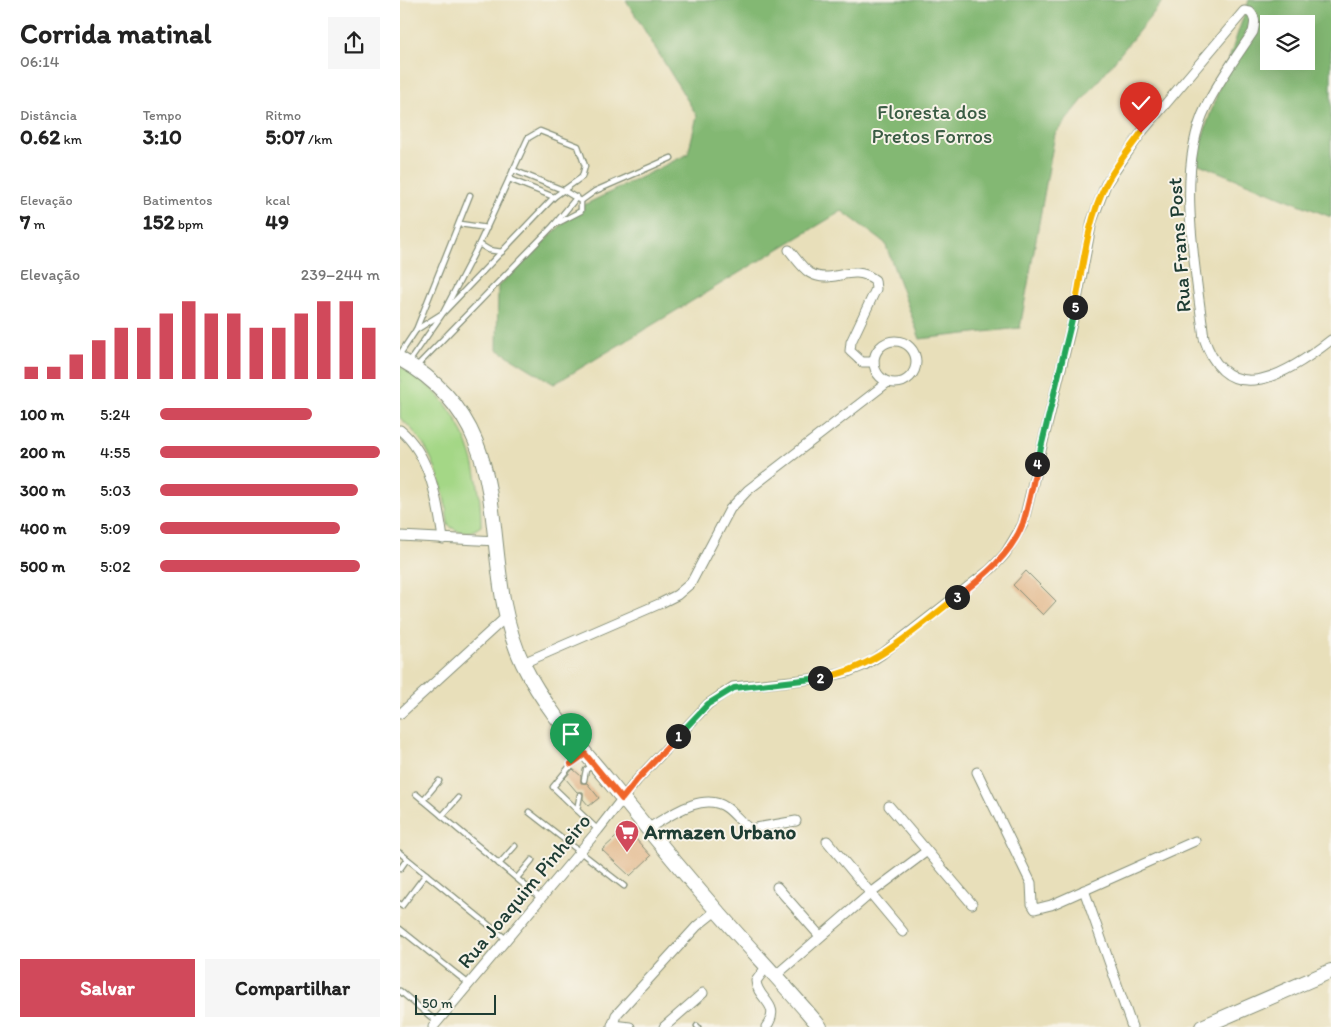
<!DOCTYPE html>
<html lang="pt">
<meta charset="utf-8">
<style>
:root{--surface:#fff;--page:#f6f6f6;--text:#222;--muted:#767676;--accent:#d1495b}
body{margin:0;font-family:Itim,sans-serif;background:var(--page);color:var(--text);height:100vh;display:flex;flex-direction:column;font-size:19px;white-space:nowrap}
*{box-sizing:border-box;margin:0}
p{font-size:16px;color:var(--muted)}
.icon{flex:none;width:28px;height:28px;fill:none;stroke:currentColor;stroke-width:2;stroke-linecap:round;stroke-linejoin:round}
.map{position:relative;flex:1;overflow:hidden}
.sheet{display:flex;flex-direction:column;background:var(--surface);width:400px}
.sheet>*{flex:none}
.buttons{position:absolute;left:860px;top:15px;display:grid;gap:10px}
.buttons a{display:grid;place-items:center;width:55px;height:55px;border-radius:0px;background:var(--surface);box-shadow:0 5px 20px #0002;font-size:25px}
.scale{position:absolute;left:15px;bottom:12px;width:81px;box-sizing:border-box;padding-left:5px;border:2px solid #1f3d34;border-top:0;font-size:14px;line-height:18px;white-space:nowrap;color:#1f3d34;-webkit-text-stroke:4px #f7f3e8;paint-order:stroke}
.pin{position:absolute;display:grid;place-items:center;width:42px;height:42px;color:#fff;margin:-51px -21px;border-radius:50% 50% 50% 0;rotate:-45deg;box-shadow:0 0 5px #0007}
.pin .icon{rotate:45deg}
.km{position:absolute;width:25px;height:25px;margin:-12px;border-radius:50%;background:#222;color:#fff;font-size:14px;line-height:25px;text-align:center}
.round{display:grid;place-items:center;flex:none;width:52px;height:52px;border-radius:0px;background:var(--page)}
.summary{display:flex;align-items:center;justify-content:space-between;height:85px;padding:0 20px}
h1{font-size:28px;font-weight:700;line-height:38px}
.figures{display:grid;grid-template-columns:repeat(3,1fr);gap:8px;height:85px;padding:5px 20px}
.figures div{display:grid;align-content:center}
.figures b{font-size:21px;font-weight:700}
.figures small{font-size:14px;font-weight:400}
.figures p{font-size:14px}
.chart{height:140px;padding:10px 20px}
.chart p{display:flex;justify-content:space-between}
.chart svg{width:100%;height:90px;margin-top:5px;stroke:var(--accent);stroke-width:6}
.action{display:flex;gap:10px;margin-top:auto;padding:10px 20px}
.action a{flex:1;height:58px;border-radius:0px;background:var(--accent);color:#fff;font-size:20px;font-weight:700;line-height:58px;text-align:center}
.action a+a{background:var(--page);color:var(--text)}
ul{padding:0 20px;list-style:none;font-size:16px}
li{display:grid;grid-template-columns:80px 60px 1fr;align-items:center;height:38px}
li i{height:12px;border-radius:6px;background:var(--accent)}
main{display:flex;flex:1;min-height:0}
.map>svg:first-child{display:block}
.green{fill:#a4d786;stroke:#628a5d}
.forest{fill:#83b873;stroke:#517a54;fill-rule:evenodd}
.building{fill:#e2b688}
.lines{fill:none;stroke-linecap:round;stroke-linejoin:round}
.lane-casing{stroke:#848e77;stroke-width:7}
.street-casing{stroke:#848e77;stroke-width:11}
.primary-casing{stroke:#848e77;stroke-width:16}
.lane{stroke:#fff;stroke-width:4.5}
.street{stroke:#fff;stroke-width:9}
.primary{stroke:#fff;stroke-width:14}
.split-1-casing{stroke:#fff;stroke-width:10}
.split-2-casing{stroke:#fff;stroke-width:10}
.split-3-casing{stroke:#fff;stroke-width:10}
.split-4-casing{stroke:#fff;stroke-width:10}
.split-5-casing{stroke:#fff;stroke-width:10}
.split-6-casing{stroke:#fff;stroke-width:10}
.split-1{stroke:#f0652b;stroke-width:6}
.split-2{stroke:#22a559;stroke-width:6}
.split-3{stroke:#f5b400;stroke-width:6}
.split-4{stroke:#f0652b;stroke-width:6}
.split-5{stroke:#22a559;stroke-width:6}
.split-6{stroke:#f5b400;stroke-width:6}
.labels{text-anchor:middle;stroke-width:4;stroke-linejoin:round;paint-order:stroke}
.park-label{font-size:21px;fill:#3a5c44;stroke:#f7f3e8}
.street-label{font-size:21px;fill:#1f3d34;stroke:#f7f3e8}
.poi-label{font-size:21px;font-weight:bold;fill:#1f3d34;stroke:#f7f3e8;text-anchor:start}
</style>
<main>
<section class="sheet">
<div class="summary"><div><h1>Corrida matinal</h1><p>06:14</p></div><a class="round"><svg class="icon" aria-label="share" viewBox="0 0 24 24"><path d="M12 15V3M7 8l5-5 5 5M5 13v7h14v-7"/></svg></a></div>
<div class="figures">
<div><p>Distância</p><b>0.62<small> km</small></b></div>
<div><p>Tempo</p><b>3:10</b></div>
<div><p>Ritmo</p><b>5:07<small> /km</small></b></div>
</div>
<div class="figures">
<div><p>Elevação</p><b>7<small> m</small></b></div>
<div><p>Batimentos</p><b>152<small> bpm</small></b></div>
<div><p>kcal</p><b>49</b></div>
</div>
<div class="chart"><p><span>Elevação</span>239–244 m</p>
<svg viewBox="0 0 160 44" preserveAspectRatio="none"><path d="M5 44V38M15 44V38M25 44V32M35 44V25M45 44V19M55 44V19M65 44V12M75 44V6M85 44V12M95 44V12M105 44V19M115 44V19M125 44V12M135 44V6M145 44V6M155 44V19"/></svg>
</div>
<ul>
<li><b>100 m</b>5:24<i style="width:69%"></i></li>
<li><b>200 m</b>4:55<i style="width:100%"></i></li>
<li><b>300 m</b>5:03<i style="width:90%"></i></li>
<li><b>400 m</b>5:09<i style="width:82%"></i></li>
<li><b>500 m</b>5:02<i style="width:91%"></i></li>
</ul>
<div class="action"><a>Salvar</a><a>Compartilhar</a></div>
</section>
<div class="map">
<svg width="931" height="1027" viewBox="0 0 931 1027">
<rect width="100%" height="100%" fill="#f7f3e8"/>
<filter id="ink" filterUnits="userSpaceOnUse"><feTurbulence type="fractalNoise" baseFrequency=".02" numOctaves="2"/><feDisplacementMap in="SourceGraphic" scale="10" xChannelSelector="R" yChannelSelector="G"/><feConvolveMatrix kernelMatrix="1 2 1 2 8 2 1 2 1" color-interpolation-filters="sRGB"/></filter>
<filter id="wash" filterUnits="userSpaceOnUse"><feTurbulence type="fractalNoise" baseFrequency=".0096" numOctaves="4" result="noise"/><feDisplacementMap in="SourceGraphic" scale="20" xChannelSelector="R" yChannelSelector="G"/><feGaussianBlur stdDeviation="1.12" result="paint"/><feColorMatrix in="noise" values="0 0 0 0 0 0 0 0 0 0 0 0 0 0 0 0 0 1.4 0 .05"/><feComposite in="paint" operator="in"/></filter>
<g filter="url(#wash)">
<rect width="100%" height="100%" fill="#e8dfba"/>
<path class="green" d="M0 366C11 374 24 382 34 391 69 425 81 479 81 526 68 535 61 534 48 525 45 486 32 444 0 418Z"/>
<g class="forest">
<path d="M226 0H764L655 134 620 328 520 339 485 243 442 211 154 384 97 349 98 286 180 207 288 154 297 116Z"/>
<path d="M849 0H931V217L794 162ZM869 24H906V61H869Z"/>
</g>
<g id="blocks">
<g class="building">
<path d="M626 571 656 601 643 615 613 585Z"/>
<path d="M173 769 181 776V783H187L199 798 189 806 183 799V792H177L165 778Z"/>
<path d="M226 828 251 856 230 876 202 850Z"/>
</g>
</g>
</g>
<g filter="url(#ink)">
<use href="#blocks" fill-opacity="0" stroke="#848e77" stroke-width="1"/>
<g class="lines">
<defs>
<g id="lane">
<path d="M113 170 163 190 181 201V211L154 225"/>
<path d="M109 179 154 197"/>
<path d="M181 201 195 191 271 158"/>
<path d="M60 224 87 228"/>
<path d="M79 244 89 250 102 252"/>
<path d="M0 354 16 330 70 195"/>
<path d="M9 362 43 313 79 244 128 138 140 131 178 146 185 166 182 177 154 197 43 313 16 330"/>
<path d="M15 368 154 225 177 197"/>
<path d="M184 754 171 765 153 787 198 830"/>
<path d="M184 780 186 770 193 765"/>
<path d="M16 794 140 898"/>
<path d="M23 800 39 781"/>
<path d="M177 810 180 795"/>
<path d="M129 812 224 886"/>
<path d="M42 816 58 798"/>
<path d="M0 853 106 939"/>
<path d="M99 864 115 846"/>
<path d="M0 869 7 859"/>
<path d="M117 878 132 860"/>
<path d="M0 904 2 906 26 874"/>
<path d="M0 929 69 984"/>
<path d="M0 991 37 1022"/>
<path d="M297 1026 298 1027"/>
</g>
<g id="street">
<path d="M389 250C395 257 402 268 410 273 432 286 451 262 475 280L476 289 451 342 450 351 462 362H474"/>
<circle cx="495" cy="362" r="21"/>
<path d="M0 430C30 454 38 503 43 539"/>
<path d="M0 536 97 541"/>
<path d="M123 663 259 604 277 595 291 583 330 509 348 490 488 382"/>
<path d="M0 714 106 617"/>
<path d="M577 772 631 883 632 904 635 909 651 905 795 841"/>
<path d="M489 806 572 904"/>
<path d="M247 829C268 817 303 790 327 808 335 814 341 823 350 829L396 821"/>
<path d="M427 841 503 932"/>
<path d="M377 887 420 936"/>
<path d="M684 890 732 1027"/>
<path d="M375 976 471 893 527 851"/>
<path d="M212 1025 230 1027"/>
<path d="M33 1027 198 830 237 780 308 704 333 687 421 678 448 672 463 666 482 654 591 569 605 554 623 524 674 315 692 221 706 184 741 133 844 11 850 12C856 18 855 23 853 32 837 56 819 80 806 107 775 169 796 270 804 338 828 412 889 373 931 340"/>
<path d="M212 1027 216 1015 297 926 317 910"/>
<path d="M264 1027 303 993"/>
<path d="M366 1027C383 1004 357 1000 356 981L367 966"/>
</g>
<g id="primary">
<path d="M0 359C128 430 72 558 123 664 144 707 177 743 207 779 243 823 279 868 317 911 351 950 387 987 420 1027"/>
<path d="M802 1027 931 971"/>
</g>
</defs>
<use href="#lane" class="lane-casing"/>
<use href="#street" class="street-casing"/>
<use href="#primary" class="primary-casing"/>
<use href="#lane" class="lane"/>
<use href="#street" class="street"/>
<use href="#primary" class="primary"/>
</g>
</g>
<g class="lines" filter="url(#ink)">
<defs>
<path id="split-1" d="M171 764 185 754 222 799 237 780 278 736"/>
<path id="split-2" d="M278 736 308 704 334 688 420 678"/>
<path id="split-3" d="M420 678C474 670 515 629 557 597"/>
<path id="split-4" d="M557 597C583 577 611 555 623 523 629 504 633 483 637 464"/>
<path id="split-5" d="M637 464 675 307"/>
<path id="split-6" d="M675 307C683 266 687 222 706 184 715 166 729 150 741 133"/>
</defs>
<use href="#split-1" class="split-1-casing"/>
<use href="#split-2" class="split-2-casing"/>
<use href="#split-3" class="split-3-casing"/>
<use href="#split-4" class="split-4-casing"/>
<use href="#split-5" class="split-5-casing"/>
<use href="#split-6" class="split-6-casing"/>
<use href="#split-1" class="split-1"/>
<use href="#split-2" class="split-2"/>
<use href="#split-3" class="split-3"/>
<use href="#split-4" class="split-4"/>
<use href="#split-5" class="split-5"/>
<use href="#split-6" class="split-6"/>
</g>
<defs>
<symbol id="supermarket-pin" viewBox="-11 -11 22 30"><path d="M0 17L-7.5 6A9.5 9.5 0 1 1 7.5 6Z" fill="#d1495b" stroke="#f7f3e8"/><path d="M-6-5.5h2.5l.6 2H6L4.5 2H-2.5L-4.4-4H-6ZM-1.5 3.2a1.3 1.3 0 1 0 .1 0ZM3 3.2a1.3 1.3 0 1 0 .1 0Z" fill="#fff"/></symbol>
</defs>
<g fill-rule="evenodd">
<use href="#supermarket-pin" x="213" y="818" width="28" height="38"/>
</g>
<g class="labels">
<g class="park-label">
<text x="532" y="119">Floresta dos<tspan x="532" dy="24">Pretos Forros</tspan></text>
</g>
<g class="street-label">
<text transform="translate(779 245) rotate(-94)" y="7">Rua Frans Post</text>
<text transform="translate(124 891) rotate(-50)" y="7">Rua Joaquim Pinheiro</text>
</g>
<g class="poi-label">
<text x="244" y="839">Armazen Urbano</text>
</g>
</g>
</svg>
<div class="buttons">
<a><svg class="icon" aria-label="layers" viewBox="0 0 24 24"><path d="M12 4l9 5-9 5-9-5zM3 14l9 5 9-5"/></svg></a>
</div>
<div class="scale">50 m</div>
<div class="pin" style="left:171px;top:764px;background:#1e9e55"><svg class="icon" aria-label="arrive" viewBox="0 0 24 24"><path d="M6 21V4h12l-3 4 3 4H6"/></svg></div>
<div class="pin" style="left:741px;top:133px;background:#d93025"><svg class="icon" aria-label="check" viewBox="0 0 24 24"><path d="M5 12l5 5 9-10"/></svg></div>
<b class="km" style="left:278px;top:736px">1</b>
<b class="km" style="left:420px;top:678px">2</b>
<b class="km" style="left:557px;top:597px">3</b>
<b class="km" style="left:637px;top:464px">4</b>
<b class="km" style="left:675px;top:307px">5</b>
</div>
</main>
